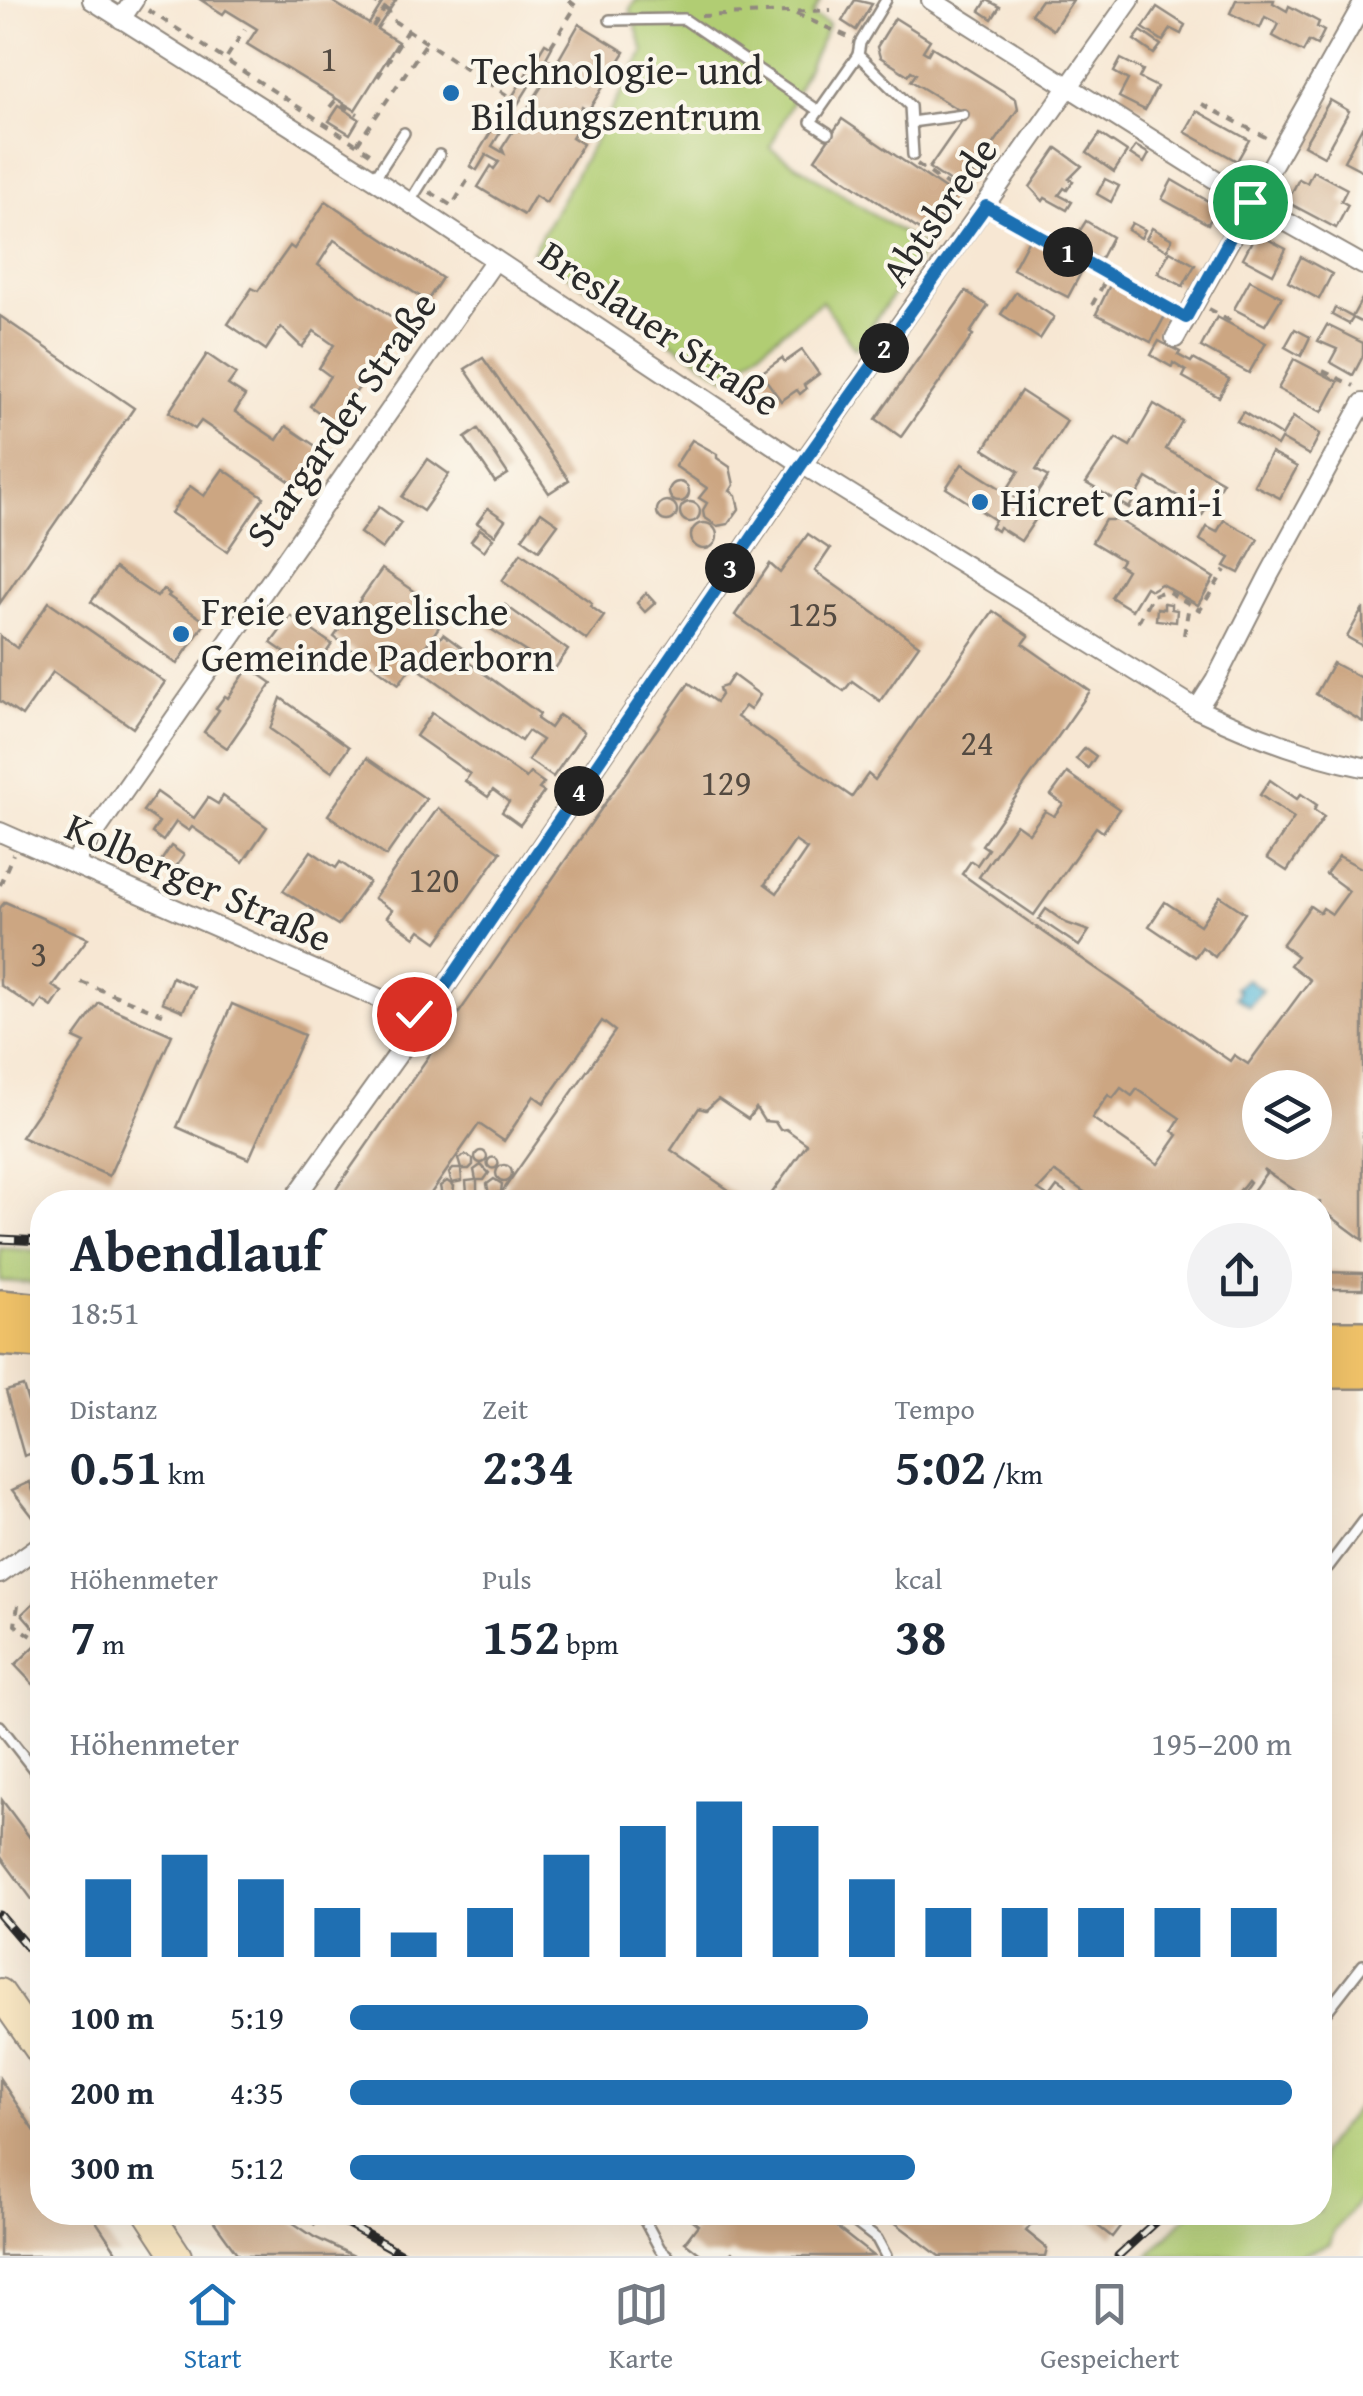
<!DOCTYPE html>
<html lang="de">
<meta charset="utf-8">
<style>
:root{--surface:#fff;--page:#f2f2f3;--text:#1f2937;--muted:#747a83;--line:#e0e1e3;--accent:#1f6fb2}
body{margin:0;font-family:"Gentium Book Plus",serif;background:var(--page);color:var(--text);height:100vh;display:flex;flex-direction:column;font-size:38px;white-space:nowrap}
*{box-sizing:border-box;margin:0}
p{font-size:32px;color:var(--muted)}
.icon{flex:none;width:55px;height:55px;fill:none;stroke:currentColor;stroke-width:2;stroke-linecap:round;stroke-linejoin:round}
.map{position:relative;flex:1;overflow:hidden}
.details{position:absolute;left:30px;top:1190px;width:1302px;height:1035px;display:flex;flex-direction:column;background:var(--surface);border-radius:40px;box-shadow:0 10px 40px #0002}
.details>*{flex:none}
.tools{position:absolute;left:1242px;top:1070px;display:grid;gap:20px}
.tools a{display:grid;place-items:center;width:90px;height:90px;border-radius:50%;background:var(--surface);box-shadow:0 10px 40px #0002;font-size:50px}
.pin{position:absolute;display:grid;place-items:center;width:85px;height:85px;color:#fff;margin:-42px;border:5px solid #fff;border-radius:50%;box-shadow:0 2px 10px #0007}
.km{position:absolute;width:50px;height:50px;margin:-25px;border-radius:50%;background:#222;color:#fff;font-size:28px;line-height:50px;text-align:center}
.round{display:grid;place-items:center;flex:none;width:105px;height:105px;border-radius:52px;background:var(--page)}
.head{display:flex;align-items:center;justify-content:space-between;height:170px;padding:0 40px}
h1{font-size:55px;font-weight:700;line-height:75px}
.stats{display:grid;grid-template-columns:repeat(3,1fr);gap:15px;height:170px;padding:10px 40px}
.stats div{display:grid;align-content:center}
.stats b{font-size:50px;font-weight:700}
.stats small{font-size:28px;font-weight:400}
.stats p{font-size:28px}
.chart{height:280px;padding:20px 40px}
.chart p{display:flex;justify-content:space-between}
.chart svg{width:100%;height:180px;margin-top:10px;stroke:var(--accent);stroke-width:6}
ul{padding:0 40px;list-style:none;font-size:32px}
li{display:grid;grid-template-columns:160px 120px 1fr;align-items:center;height:75px}
li i{height:25px;border-radius:12px;background:var(--accent)}
.menu{display:flex;justify-content:space-around;align-items:center;height:140px;border-top:2px solid var(--line);background:var(--surface);font-size:28px;color:var(--muted)}
.menu a{display:grid;justify-items:center;gap:5px}
.menu .on{color:var(--accent)}
.map>svg:first-child{display:block}
.green{fill:#b1cd73;stroke:#6e7c4f;stroke-width:2.5}
.water{fill:#5bbad9;stroke:#437282;stroke-width:2.5}
.building{fill:#cca682;fill-rule:evenodd}
.lines{fill:none;stroke-linecap:round;stroke-linejoin:round}
.lane-casing{stroke:#91897f;stroke-width:14}
.street-casing{stroke:#91897f;stroke-width:22}
.secondary-casing{stroke:#91897f;stroke-width:32}
.highway-casing{stroke:#91897f;stroke-width:40}
.path{stroke:#91897f;stroke-width:4;stroke-dasharray:8 8;stroke-linecap:butt}
.lane{stroke:#fff;stroke-width:9}
.street{stroke:#fff;stroke-width:18}
.secondary{stroke:#f9e7c3;stroke-width:28}
.highway{stroke:#f1c369;stroke-width:35}
.rail-casing{stroke:#2b2b2b;stroke-width:9}
.rail{stroke:#fbf7ec;stroke-width:5;stroke-dasharray:15;stroke-linecap:butt}
.route-casing{stroke:#fff;stroke-width:20}
.route{stroke:#1f6fb2;stroke-width:12}
.poi-dot{fill:#1f6fb2;stroke:#fbf7ec;stroke-width:4}
.labels{text-anchor:middle;stroke-width:8;stroke-linejoin:round;paint-order:stroke}
.number-label{font-size:35px;fill:#534a41}
.poi-label{font-size:40px;fill:#2b2b2b;stroke:#fbf7ec;text-anchor:start}
.street-label{font-size:40px;fill:#2b2b2b;stroke:#fbf7ec}
</style>
<div class="map">
<svg width="1363" height="2256" viewBox="0 0 1363 2256">
<rect width="100%" height="100%" fill="#fbf7ec"/>
<filter id="ink" filterUnits="userSpaceOnUse"><feTurbulence type="fractalNoise" baseFrequency=".01" numOctaves="2"/><feDisplacementMap in="SourceGraphic" scale="20" xChannelSelector="R" yChannelSelector="G"/><feConvolveMatrix kernelMatrix="1 2 1 2 8 2 1 2 1" color-interpolation-filters="sRGB"/></filter>
<filter id="wash" filterUnits="userSpaceOnUse"><feTurbulence type="fractalNoise" baseFrequency=".0048" numOctaves="4" result="noise"/><feDisplacementMap in="SourceGraphic" scale="40" xChannelSelector="R" yChannelSelector="G"/><feGaussianBlur stdDeviation="2.25" result="paint"/><feColorMatrix in="noise" values="0 0 0 0 0 0 0 0 0 0 0 0 0 0 0 0 0 1.4 0 .05"/><feComposite in="paint" operator="in"/></filter>
<g filter="url(#wash)">
<rect width="100%" height="100%" fill="#f7e7d3"/>
<g class="green">
<path d="M636 0H821L812 15 829 24 770 148 926 248 855 349 822 301 725 377 532 252 644 52 630 9Z"/>
<path d="M0 1248 42 1251V1284L0 1281Z"/>
<path d="M1363 2100V2195L1334 2231 1330 2244 1304 2253 1303 2256H1148L1190 2213 1320 2212V2153Z"/>
</g>
<path class="water" d="M1247 979 1262 990 1249 1006 1236 997 1239 991 1235 988Z"/>
<g id="blocks">
<g class="building">
<path d="M201 0H330L369 24 384 0H396L377 29 398 42 355 110 247 44 257 29 226 10 223 14Z"/>
<path d="M855 0 872 4 856 30 842 21Z"/>
<path d="M987 0 1000 7 992 19 980 11Z"/>
<path d="M1041 0H1073L1053 30 1031 14Z"/>
<path d="M1236 0H1274L1273 3 1287 11 1289 6 1319 22 1317 27 1324 31 1317 45 1309 41 1303 52 1273 36 1279 24 1265 17 1260 28 1230 13Z"/>
<path d="M1157 7 1185 25 1181 34 1171 29 1163 41 1143 28Z"/>
<path d="M895 18 930 40 923 51 928 54 932 47 1016 99 1018 109 962 190 929 168 963 119 962 112 911 81 916 74 911 71 908 75 880 57 877 47Z"/>
<path d="M579 24 625 52 588 111 582 107 578 114 584 118 572 137 583 144 546 203 535 196 524 215 478 187 491 166 494 169 499 162 486 155 477 170 470 166 545 43 552 47 546 58 555 64 551 70 542 65 492 146 504 153 502 148 556 64Z"/>
<path d="M1141 31 1161 45 1154 54 1134 40Z"/>
<path d="M1121 59 1143 70 1139 78 1157 87 1145 110 1119 97 1128 80 1114 72Z"/>
<path d="M1330 100 1349 111 1324 156 1304 145Z"/>
<path d="M339 106 359 119 350 134 329 121Z"/>
<path d="M1197 111 1249 140 1237 161 1185 132Z"/>
<path d="M842 119 955 196 928 236 815 159Z"/>
<path d="M1363 125V171L1344 161Z"/>
<path d="M1100 134 1127 152 1114 172 1087 153Z"/>
<path d="M1136 146 1149 154 1144 163 1130 154Z"/>
<path d="M1057 148 1082 166 1069 179 1073 181 1067 190 1064 188 1059 195 1072 202 1067 210 1045 198 1043 201 1030 187Z"/>
<path d="M1313 171 1347 189 1341 201 1348 205 1336 228 1287 202 1299 179 1307 183Z"/>
<path d="M1105 179 1119 186 1111 202 1097 194Z"/>
<path d="M1172 180 1218 207 1208 224 1162 199Z"/>
<path d="M326 201 442 278 427 301 334 240 318 265 403 325 334 423 310 406 330 376 319 368 334 345 314 331 302 347 281 327 266 350 228 324 252 288 258 291 290 246 294 249Z"/>
<path d="M1086 221 1112 237 1100 260 1072 243Z"/>
<path d="M1132 223 1145 230 1141 238 1128 230Z"/>
<path d="M1152 228 1172 239 1167 250 1146 239Z"/>
<path d="M1256 233 1286 249 1273 274 1243 258Z"/>
<path d="M1029 239 1084 267 1068 297 1013 269Z"/>
<path d="M1170 251 1195 265 1183 286 1158 273Z"/>
<path d="M1301 257 1332 274 1319 299 1288 282Z"/>
<path d="M1250 280 1282 297 1265 325 1234 309Z"/>
<path d="M1111 283 1167 312 1151 342 1096 314Z"/>
<path d="M966 291 988 306 970 333 973 335 901 437 876 419Z"/>
<path d="M1016 292 1054 317 1040 339 1001 314Z"/>
<path d="M1363 297V323L1353 318 1349 324 1332 315 1335 308 1352 317Z"/>
<path d="M0 316 134 408 0 603Z"/>
<path d="M1217 317 1266 343 1249 373 1201 347Z"/>
<path d="M1327 325 1363 343V356L1353 375 1330 362 1337 349 1318 341Z"/>
<path d="M1295 329 1310 337 1301 356 1285 347Z"/>
<path d="M1159 341 1180 352 1178 355 1191 362 1193 359 1229 379 1219 397 1183 377 1186 371 1173 363 1172 367 1151 355Z"/>
<path d="M802 350 819 374 804 385 806 389 800 394 797 390 781 401 761 373 782 358 785 362Z"/>
<path d="M207 354 236 374 228 385 245 396 235 412 277 440 286 426 323 451 298 487 201 421 195 429 169 412Z"/>
<path d="M483 358 569 480 549 493 465 369Z"/>
<path d="M1294 359 1338 382 1322 412 1278 389Z"/>
<path d="M1021 391 1067 421 1036 470 1048 477 1026 510 1037 517 1021 541 999 527 997 531 991 527 995 520 946 488 962 464 1017 499 1019 495 1008 488 1019 471 984 449Z"/>
<path d="M1154 404 1182 421 1166 449 1223 482 1201 517 1189 511 1193 505 1147 478 1129 508 1086 483 1116 438 1130 446Z"/>
<path d="M1243 412 1282 436 1293 417 1320 434 1309 455 1281 439 1277 446 1237 421Z"/>
<path d="M478 429 508 474 495 482 465 438Z"/>
<path d="M692 440 717 454V458L730 467 734 485 730 491 736 495 739 509 728 524 717 526 704 517 703 510 707 503 699 498 707 488 675 466Z"/>
<path d="M1271 453 1297 467 1280 498 1254 485Z"/>
<path d="M428 459 449 474 423 511 402 497Z"/>
<path d="M223 469 264 497 227 551 171 513 190 486 204 496Z"/>
<circle cx="679" cy="492" r="10"/>
<circle cx="667" cy="511" r="10"/>
<circle cx="690" cy="512" r="10"/>
<path d="M379 507 401 523 382 549 360 533Z"/>
<path d="M488 508 505 520 495 535 477 523Z"/>
<path d="M541 512 558 524 539 550 522 538Z"/>
<path d="M1105 520H1119L1214 578 1198 605 1161 584 1151 590 1146 587 1132 610 1111 597 1127 570 1119 565 1122 560 1092 542Z"/>
<path d="M1224 520 1258 539 1239 573 1225 566 1230 558 1200 540 1207 527 1217 532Z"/>
<circle cx="704" cy="536" r="13"/>
<path d="M480 529 493 538 484 551 471 541Z"/>
<path d="M808 534 830 549 815 571 919 645 880 701 852 681 844 691 735 615 770 564 780 573Z"/>
<path d="M521 553 592 603 590 606 604 616 587 640 502 581Z"/>
<path d="M115 568 157 597 163 589 170 594 168 596 206 622 177 664 91 602Z"/>
<path d="M382 569 448 614 399 684 334 637Z"/>
<path d="M646 593 655 603 645 612 637 603Z"/>
<path d="M49 602 165 682 133 728 53 672 22 716 0 701V636L17 648Z"/>
<path d="M1164 603 1171 604V609L1177 610 1176 622 1156 620 1157 608 1164 609Z"/>
<path d="M505 605 568 650 554 670 489 628Z"/>
<path d="M1363 608V646L1347 637Z"/>
<path d="M993 611 1029 636 1023 644 1090 691 982 845 988 849 977 865 971 861 962 874 1019 915 1230 1061 1234 1055 1248 1064 1310 980 1290 965 1297 956 1282 945 1310 906 1320 913 1323 908 1332 914 1349 891 1326 874 1339 856 1363 869V1240L1320 1208V1202H1312L1263 1169 1266 1173 1245 1202H1236L1250 1182 1248 1180 1231 1202H1099L1055 1172 1038 1190 1047 1196 1043 1202H1033V1197L1029 1202H1000L987 1194 982 1202H785L772 1193 807 1144 786 1129 780 1130 775 1122 764 1121 756 1108 748 1119 718 1099 706 1110 699 1108 671 1150 746 1202H495L615 1031 602 1021 544 1103 534 1096 504 1141 479 1124 425 1202H389L381 1197 377 1202H327L689 683 716 702 721 695 719 688 726 686 733 675 760 695 750 710 745 706 737 717 852 797 868 774 875 780ZM795 841 807 849 777 893 765 884ZM1121 1088 1132 1096 1137 1089 1180 1118 1172 1131 1178 1135 1158 1164 1092 1118 1108 1095 1113 1098ZM1260 1088H1315V1142H1260Z"/>
<path d="M291 616 332 644 313 672 271 643Z"/>
<path d="M443 634 462 648 457 654 540 714 537 719 550 728 559 715 584 732 553 777 528 760 542 740 528 731 521 741 419 669Z"/>
<path d="M1333 663 1363 679V722L1316 694Z"/>
<path d="M249 667 272 683 227 748 204 732 219 710 216 708 225 696 228 698Z"/>
<path d="M281 698 349 747 332 772 270 729Z"/>
<path d="M432 713 526 778 530 773 544 783 539 789 544 792 520 825 502 812 509 802 493 790 488 797 465 781 470 774 416 736Z"/>
<path d="M1085 748 1096 756 1088 768 1076 759Z"/>
<path d="M367 758 426 799 386 856 328 815Z"/>
<path d="M1067 773 1119 809 1103 832 1096 827 1034 915 979 877 1016 824 1029 833 1045 811 1054 816 1063 804 1051 795Z"/>
<path d="M1270 780 1297 799 1301 794 1317 805 1314 810 1324 817 1287 871 1267 858 1294 818 1260 795Z"/>
<path d="M157 792 194 818 208 798 218 804 223 796 267 827 243 862 192 827 189 831 176 822 163 841 152 833 159 822 143 811Z"/>
<path d="M438 808 501 852 437 942 420 930 415 937 387 917 392 910 374 898Z"/>
<path d="M171 846 184 855 174 870 161 861Z"/>
<path d="M311 851 336 868 340 862 369 882 338 925 283 891Z"/>
<path d="M1220 896 1245 913 1215 957 1202 947 1195 957 1149 926 1165 902 1200 925Z"/>
<path d="M5 902 88 938 52 986 62 992 52 1007 42 1000 36 1009 0 985V908Z"/>
<path d="M1046 909 1066 923 1089 931 1079 946 1039 919Z"/>
<path d="M172 977 194 987 183 1011 162 1002Z"/>
<path d="M99 1003 172 1035 109 1176 21 1137 85 1043 74 1038Z"/>
<path d="M232 1004 304 1035 249 1159 177 1127Z"/>
<circle cx="481" cy="1157" r="6"/>
<path d="M466 1155 473 1159V1165L469 1169H461L462 1181 452 1183 449 1173 453 1169H461L458 1159Z"/>
<circle cx="493" cy="1163" r="5.5"/>
<path d="M481 1165 489 1173 484 1180H477V1192L467 1193 469 1202H455L457 1194 467 1193 466 1181 476 1180 474 1170Z"/>
<circle cx="504" cy="1173" r="8"/>
<path d="M494 1179 502 1184 501 1192 490 1194 493 1202H477L479 1195 489 1194 487 1184Z"/>
<path d="M447 1181 454 1186 453 1195 442 1196 445 1202H430L435 1196H442L440 1186Z"/>
<path d="M1057 1187 1070 1196 1066 1202H1046Z"/>
<path d="M1320 1272 1363 1273V1289H1320Z"/>
<path d="M23 1386 41 1444 36 1445 39 1451 24 1456 6 1391Z"/>
<path d="M30 1482 33 1491 42 1488V1510L33 1517 12 1490Z"/>
<path d="M42 1595V1620L34 1628 22 1614Z"/>
<path d="M38 1643 42 1647V1677L34 1685 15 1665Z"/>
<path d="M2 1800 42 1854V1913L0 1856Z"/>
<path d="M0 2079 42 2142V2212H90L119 2256H0Z"/>
<path d="M207 2212H277L314 2237 354 2256H239Z"/>
<path d="M682 2212H817L873 2256H738L732 2252 728 2256H703L685 2242 698 2225Z"/>
<path d="M881 2212H1023L1034 2221 1026 2231 1047 2248 1045 2256H939Z"/>
<path d="M1080 2212H1131L1112 2237Z"/>
</g>
</g>
</g>
<g filter="url(#ink)">
<use href="#blocks" fill-opacity="0" stroke="#91897f" stroke-width="2.5"/>
<g class="lines">
<defs>
<g id="lane">
<path d="M886 0 860 43 858 55 910 106 913 155"/>
<path d="M610 20 684 19 819 111"/>
<path d="M911 122 963 115"/>
<path d="M828 133 811 122 858 55"/>
<path d="M374 179 404 133"/>
<path d="M409 203 439 155"/>
<path d="M1328 1567 1363 1521"/>
<path d="M0 1726 42 1780"/>
<path d="M1320 2020 1363 1965"/>
<path d="M640 2212 660 2249 668 2256"/>
<path d="M842 2212 877 2239 886 2256"/>
</g>
<g id="street">
<path d="M92 0 374 179 802 464 1197 709C1251 735 1304 755 1363 767"/>
<path d="M931 0 1251 202 1363 265"/>
<path d="M121 19 134 0"/>
<path d="M1175 338 1363 4"/>
<path d="M1197 709 1215 681 1269 575 1363 403"/>
<path d="M0 832 424 1018"/>
<path d="M73 864 495 260"/>
<path d="M292 1202 424 1018 802 464 1130 0"/>
<path d="M0 1574 42 1544"/>
</g>
<g id="secondary">
<path d="M0 1993 42 2053"/>
<path d="M148 2212 177 2256"/>
</g>
<g id="highway">
<path d="M0 1308 42 1312"/>
<path d="M0 1337 42 1340"/>
<path d="M1320 1339H1363"/>
<path d="M1320 1370H1363"/>
</g>
</defs>
<use href="#lane" class="lane-casing"/>
<use href="#street" class="street-casing"/>
<use href="#secondary" class="secondary-casing"/>
<use href="#highway" class="highway-casing"/>
<g class="path">
<path d="M371 0 389 11 391 19 511 98"/>
<path d="M148 10 376 157"/>
<path d="M796 14 851 38"/>
<path d="M701 16 831 10"/>
<path d="M373 27 390 0"/>
<path d="M551 46 576 6 568 0"/>
<path d="M227 57 245 29"/>
<path d="M378 77 408 29"/>
<path d="M1202 104 1269 139"/>
<path d="M330 107 335 101 358 114"/>
<path d="M357 144 427 42"/>
<path d="M917 164 967 199"/>
<path d="M430 192 452 206 469 178"/>
<path d="M999 213 1174 311"/>
<path d="M1092 305 1109 274"/>
<path d="M1209 309 1231 321"/>
<path d="M1323 371 1354 386"/>
<path d="M1138 622 1152 595 1167 591 1200 610 1225 570"/>
<path d="M1184 635 1189 605"/>
<path d="M0 885 13 854"/>
<path d="M81 982 170 1017"/>
<path d="M18 1605 15 1625 35 1638 41 1634 42 1636"/>
<path d="M33 2110 42 2104"/>
<path d="M313 2225 325 2212"/>
</g>
<use href="#lane" class="lane"/>
<use href="#street" class="street"/>
<use href="#secondary" class="secondary"/>
<use href="#highway" class="highway"/>
<defs>
<g id="rail">
<path d="M0 1239 42 1241"/>
<path d="M0 1915 42 1964"/>
<path d="M326 2212 406 2256"/>
<path d="M1118 2256 1166 2212"/>
</g>
</defs>
<use href="#rail" class="rail-casing"/>
<use href="#rail" class="rail"/>
</g>
</g>
<g class="lines" filter="url(#ink)">
<defs>
<path id="route" d="M414 1014 424 1018 802 464 986 206 1186 318 1250 202"/>
</defs>
<use href="#route" class="route-casing"/>
<use href="#route" class="route"/>
</g>
<g class="poi-dot">
<circle cx="451" cy="93" r="10"/>
<circle cx="980" cy="502" r="10"/>
<circle cx="181" cy="634" r="10"/>
</g>
<g class="labels">
<g class="number-label">
<text x="329" y="71">1</text>
<text x="813" y="626">125</text>
<text x="977" y="755">24</text>
<text x="726" y="795">129</text>
<text x="434" y="892">120</text>
<text x="39" y="966">3</text>
</g>
<g class="poi-label">
<text x="471" y="84">Technologie- und<tspan x="471" dy="46">Bildungszentrum</tspan></text>
<text x="1000" y="516">Hicret Cami-i</text>
<text x="201" y="625">Freie evangelische<tspan x="201" dy="46">Gemeinde Paderborn</tspan></text>
</g>
<g class="street-label">
<text transform="translate(939 211) rotate(-55)" y="14">Abtsbrede</text>
<text transform="translate(660 328) rotate(34)" y="14">Breslauer Straße</text>
<text transform="translate(341 419) rotate(-55)" y="14">Stargarder Straße</text>
<text transform="translate(199 882) rotate(24)" y="14">Kolberger Straße</text>
</g>
</g>
</svg>
<div class="tools">
<a><svg class="icon" aria-label="layers" viewBox="0 0 24 24"><path d="M12 4l9 5-9 5-9-5zM3 14l9 5 9-5"/></svg></a>
</div>
<div class="pin" style="left:1250px;top:202px;background:#1e9e55"><svg class="icon" aria-label="arrive" viewBox="0 0 24 24"><path d="M6 21V4h12l-3 4 3 4H6"/></svg></div>
<div class="pin" style="left:414px;top:1014px;background:#d93025"><svg class="icon" aria-label="check" viewBox="0 0 24 24"><path d="M5 12l5 5 9-10"/></svg></div>
<b class="km" style="left:1068px;top:252px">1</b>
<b class="km" style="left:884px;top:348px">2</b>
<b class="km" style="left:730px;top:568px">3</b>
<b class="km" style="left:579px;top:791px">4</b>
<section class="details">
<div class="head"><div><h1>Abendlauf</h1><p>18:51</p></div><a class="round"><svg class="icon" aria-label="share" viewBox="0 0 24 24"><path d="M12 15V3M7 8l5-5 5 5M5 13v7h14v-7"/></svg></a></div>
<div class="stats">
<div><p>Distanz</p><b>0.51<small> km</small></b></div>
<div><p>Zeit</p><b>2:34</b></div>
<div><p>Tempo</p><b>5:02<small> /km</small></b></div>
</div>
<div class="stats">
<div><p>Höhenmeter</p><b>7<small> m</small></b></div>
<div><p>Puls</p><b>152<small> bpm</small></b></div>
<div><p>kcal</p><b>38</b></div>
</div>
<div class="chart"><p><span>Höhenmeter</span>195–200 m</p>
<svg viewBox="0 0 160 44" preserveAspectRatio="none"><path d="M5 44V25M15 44V19M25 44V25M35 44V32M45 44V38M55 44V32M65 44V19M75 44V12M85 44V6M95 44V12M105 44V25M115 44V32M125 44V32M135 44V32M145 44V32M155 44V32"/></svg>
</div>
<ul>
<li><b>100 m</b>5:19<i style="width:55%"></i></li>
<li><b>200 m</b>4:35<i style="width:100%"></i></li>
<li><b>300 m</b>5:12<i style="width:60%"></i></li>
</ul>
</section>
</div>
<nav class="menu">
<a class="on"><svg class="icon" aria-label="home" viewBox="0 0 24 24"><path d="M3 11l9-7 9 7M6 9v11h12V9"/></svg>Start</a>
<a><svg class="icon" aria-label="map" viewBox="0 0 24 24"><path d="M3 6l6-2 6 2 6-2v14l-6 2-6-2-6 2zM9 4v14M15 6v14"/></svg>Karte</a>
<a><svg class="icon" aria-label="saved" viewBox="0 0 24 24"><path d="M7 4h10v16l-5-4-5 4z"/></svg>Gespeichert</a>
</nav>
